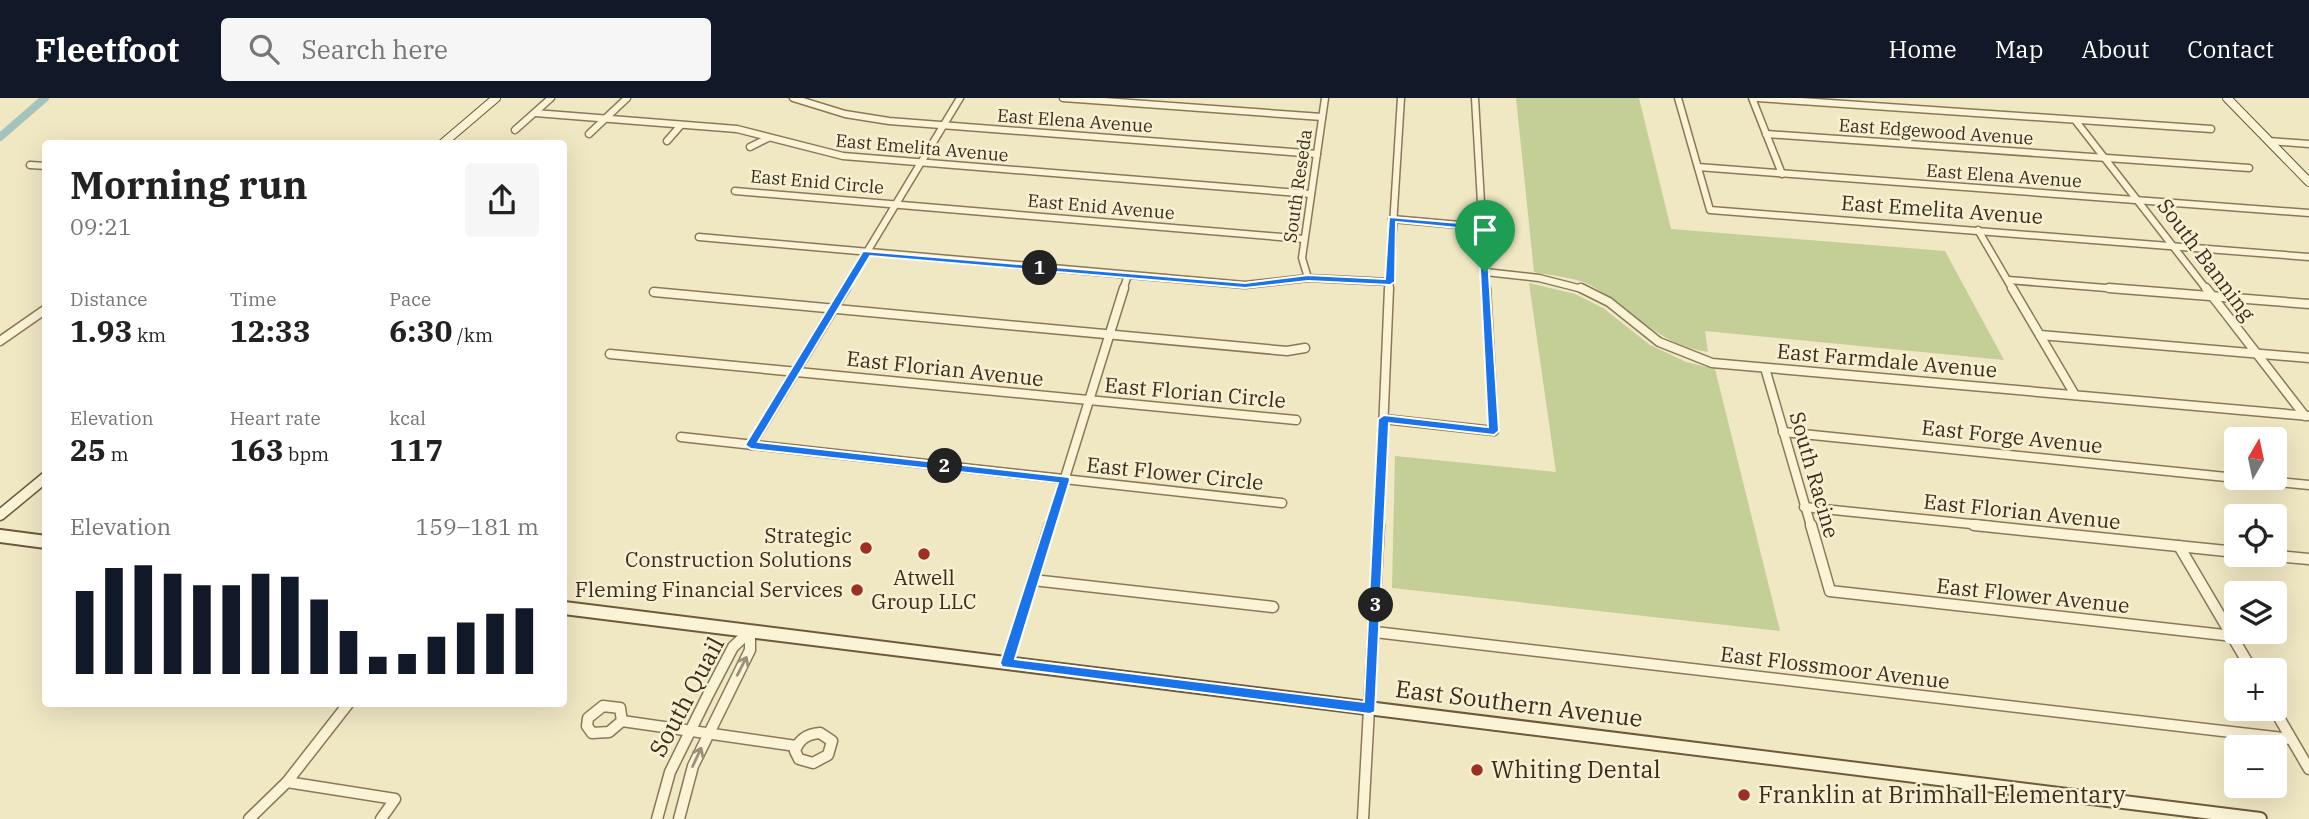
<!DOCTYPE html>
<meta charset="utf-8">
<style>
:root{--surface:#fff;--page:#f6f6f6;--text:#222;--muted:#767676;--accent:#111827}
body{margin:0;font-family:"IBM Plex Serif",serif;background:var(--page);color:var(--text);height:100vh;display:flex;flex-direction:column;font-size:26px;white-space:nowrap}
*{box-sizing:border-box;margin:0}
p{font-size:23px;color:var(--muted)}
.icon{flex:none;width:38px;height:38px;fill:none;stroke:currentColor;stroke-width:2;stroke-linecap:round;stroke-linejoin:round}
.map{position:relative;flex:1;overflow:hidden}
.drawer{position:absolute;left:42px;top:42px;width:525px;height:567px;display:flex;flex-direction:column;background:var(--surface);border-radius:7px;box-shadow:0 7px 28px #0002}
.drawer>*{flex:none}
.needle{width:46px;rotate:9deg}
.buttons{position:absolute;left:2224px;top:329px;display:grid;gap:14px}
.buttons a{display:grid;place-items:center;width:63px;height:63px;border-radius:7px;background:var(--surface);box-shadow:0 7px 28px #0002;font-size:35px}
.pin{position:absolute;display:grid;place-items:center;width:60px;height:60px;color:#fff;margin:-72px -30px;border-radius:50% 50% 50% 0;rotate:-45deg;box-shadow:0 0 7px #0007}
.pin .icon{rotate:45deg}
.km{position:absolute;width:35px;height:35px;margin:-18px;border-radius:50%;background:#222;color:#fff;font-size:19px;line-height:35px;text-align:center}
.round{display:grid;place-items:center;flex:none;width:74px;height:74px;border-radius:7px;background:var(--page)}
.summary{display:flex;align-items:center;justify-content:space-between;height:119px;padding:0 28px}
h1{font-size:38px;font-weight:800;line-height:52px}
.figures{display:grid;grid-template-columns:repeat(3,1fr);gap:10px;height:119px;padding:7px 28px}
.figures div{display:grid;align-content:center}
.figures b{font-size:30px;font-weight:800}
.figures small{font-size:19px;font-weight:400}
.figures p{font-size:19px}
.chart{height:196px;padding:14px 28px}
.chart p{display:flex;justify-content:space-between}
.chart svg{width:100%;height:126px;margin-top:7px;stroke:var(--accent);stroke-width:6}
header{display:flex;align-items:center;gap:42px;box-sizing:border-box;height:98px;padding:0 35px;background:var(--accent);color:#fff}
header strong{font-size:33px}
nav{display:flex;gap:38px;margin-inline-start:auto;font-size:24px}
.search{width:490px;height:63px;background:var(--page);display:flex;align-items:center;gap:18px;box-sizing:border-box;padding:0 24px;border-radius:7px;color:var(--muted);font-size:26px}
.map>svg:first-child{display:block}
.green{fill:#c3cf96}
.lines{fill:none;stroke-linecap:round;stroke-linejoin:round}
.canal{stroke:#a5c3bd;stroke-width:8}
.minor-far2-casing{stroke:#8b7858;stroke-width:9}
.minor-far1-casing{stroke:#8b7858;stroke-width:11}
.minor-casing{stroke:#8b7858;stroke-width:13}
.secondary-far2-casing{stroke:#6d593c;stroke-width:10}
.secondary-far1-casing{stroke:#6d593c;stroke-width:13}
.secondary-casing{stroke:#6d593c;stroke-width:16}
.minor-far2{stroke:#faf3d6;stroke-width:6}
.minor-far1{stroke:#faf3d6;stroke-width:8}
.minor{stroke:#faf3d6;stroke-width:10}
.secondary-far2{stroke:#faf3d6;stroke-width:8}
.secondary-far1{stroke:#faf3d6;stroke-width:10}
.secondary{stroke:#faf3d6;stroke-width:12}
.oneway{stroke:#9a907a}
.route{fill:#1a73e8;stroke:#fff;stroke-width:2;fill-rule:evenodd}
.poi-dot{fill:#9e2f25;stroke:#f7f0d3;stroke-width:2.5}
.labels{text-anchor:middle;stroke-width:5;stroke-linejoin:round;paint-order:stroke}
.far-street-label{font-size:18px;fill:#3b2e1d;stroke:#f7f0d3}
.street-label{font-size:21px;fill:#3b2e1d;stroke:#f7f0d3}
.poi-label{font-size:21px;fill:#3b2e1d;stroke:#f7f0d3;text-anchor:end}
.near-street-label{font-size:24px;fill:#3b2e1d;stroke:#f7f0d3}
.near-poi-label{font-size:24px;fill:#3b2e1d;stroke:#f7f0d3;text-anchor:start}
</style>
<header>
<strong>Fleetfoot</strong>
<div class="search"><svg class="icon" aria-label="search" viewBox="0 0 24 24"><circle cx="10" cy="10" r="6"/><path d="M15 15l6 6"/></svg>Search here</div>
<nav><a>Home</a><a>Map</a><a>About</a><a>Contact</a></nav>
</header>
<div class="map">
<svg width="2309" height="721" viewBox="0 0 2309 721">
<rect width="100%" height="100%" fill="#f0e7c3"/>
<g class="green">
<path d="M1516 0H1639L1671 131 1945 153 2004 262 1705 233 1708 254C1657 247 1634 211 1592 188 1576 179 1552 178 1534 174Z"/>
<path d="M1529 185 1575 196 1603 210 1650 247 1686 264 1715 271 1780 533 1392 490 1395 358 1556 374Z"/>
</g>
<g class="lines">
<path class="canal" d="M0 39 45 0"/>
<defs>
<g id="minor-far2">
<path d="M793 0 845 16 889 23 1317 56"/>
<path d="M1063 0 1322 19"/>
<path d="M1475 0 1486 192"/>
<path d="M1678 0 1710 112 2309 159"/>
<path d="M1752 0 1782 76"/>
<path d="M1757 0 2211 31"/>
<path d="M535 15 737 31 843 58 1311 96"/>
<path d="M2075 22 2207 192"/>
<path d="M515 32 551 0"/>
<path d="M589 36 627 0"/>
<path d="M1766 36 2249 70"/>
<path d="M667 43 681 27"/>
<path d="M2269 43 2309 46"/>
<path d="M750 49 768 40"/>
<path d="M30 67 46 68"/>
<path d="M1698 69 2309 115"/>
<path d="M735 93 1304 141"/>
<path d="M1392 121 1482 129"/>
<path d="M1978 132 2013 192"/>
<path d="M699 139 1245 187 1308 180 1390 184"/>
<path d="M1485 174 1539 180 1586 192"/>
<path d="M1308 180 1302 160 1325 0"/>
<path d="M2008 182 2131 192"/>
<path d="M844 192 960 0"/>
<path d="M1123 192 1128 177"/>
<path d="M1389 192 1401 0"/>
</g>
<g id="minor-far1">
<path d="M1581 190 1609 204 1659 244 1712 265 2309 318"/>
<path d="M2012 190 2075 297"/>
<path d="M2109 190 2309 206"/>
<path d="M2206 190 2305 318"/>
<path d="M654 194 1287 253 1305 250"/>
<path d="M2040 237 2309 260"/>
<path d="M0 243 46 211"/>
<path d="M610 256 1296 322"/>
<path d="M1765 270 1811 428"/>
<path d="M1384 321 1494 333 1486 190"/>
<path d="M1783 334 2236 380"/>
<path d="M681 339 1282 405"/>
<path d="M751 347 846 190"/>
<path d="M2239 380 2309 387"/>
<path d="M1804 409 1991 428"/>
<path d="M1050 428 1124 190"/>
<path d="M1379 428 1389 190"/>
</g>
<g id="minor">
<path d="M1811 427 1830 493 2233 538"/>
<path d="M1974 427 2236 454"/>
<path d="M2179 448 2252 572"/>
<path d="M2266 457 2309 461"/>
<path d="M1033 482 1273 509"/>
<path d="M1375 534 2291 641"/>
<path d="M1007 565 1050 427"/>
<path d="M603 608 620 610 622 623 609 634 592 635 587 628 588 620Z"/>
<path d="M2274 611 2309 671"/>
<path d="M622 623 796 648"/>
<path d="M820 635 832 643 828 657 813 665 799 661 795 653C799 641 807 636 820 635Z"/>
<path d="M287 684 395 701 381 721"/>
<path d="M249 721 287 684 348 606"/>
<path d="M657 721 670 674 707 599 733 549 750 533"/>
<path d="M679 721 693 668 750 552V533"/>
<path d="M1363 721 1379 427"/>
</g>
<g id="secondary-far2">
<path d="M2227 0 2309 84"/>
<path d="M442 46 496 0"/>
</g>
<path id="secondary-far1" d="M0 417 46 379"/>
<g id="secondary">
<path d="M0 438 46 444"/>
<path d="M564 510 2260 721"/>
</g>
</defs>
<use href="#minor-far2" class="minor-far2-casing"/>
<use href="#minor-far1" class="minor-far1-casing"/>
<use href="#minor" class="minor-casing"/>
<use href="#secondary-far2" class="secondary-far2-casing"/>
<use href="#secondary-far1" class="secondary-far1-casing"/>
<use href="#secondary" class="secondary-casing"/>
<use href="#minor-far2" class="minor-far2"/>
<use href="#minor-far1" class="minor-far1"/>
<use href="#minor" class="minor"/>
<use href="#secondary-far2" class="secondary-far2"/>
<use href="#secondary-far1" class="secondary-far1"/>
<use href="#secondary" class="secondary"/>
</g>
<defs><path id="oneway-shaft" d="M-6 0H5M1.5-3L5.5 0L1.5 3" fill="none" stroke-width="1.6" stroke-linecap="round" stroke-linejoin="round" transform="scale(1.75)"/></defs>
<g class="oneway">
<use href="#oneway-shaft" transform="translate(742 568) rotate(-63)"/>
<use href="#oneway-shaft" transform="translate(697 659) rotate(-65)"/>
</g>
<path class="route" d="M1389 119 1482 127 1486 130 1499 333 1494 337 1389 325 1375 614 1370 616 1002 569 1000 565 1058 385 751 351 745 347 863 153 1245 185 1308 177 1385 181ZM1396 124 1478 132 1488 329 1384 317 1378 321 1364 604 1015 561 1070 382 1069 379 758 344 870 158 1245 190 1308 183 1390 187 1395 184Z"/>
<g class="poi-dot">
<circle cx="866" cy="450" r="7"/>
<circle cx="924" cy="456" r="7"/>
<circle cx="857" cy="492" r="7"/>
<circle cx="1477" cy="672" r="7"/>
<circle cx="1744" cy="697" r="7"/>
</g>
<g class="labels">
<g class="far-street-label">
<text transform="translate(1075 23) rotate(4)" y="6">East Elena Avenue</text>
<text transform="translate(1936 34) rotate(4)" y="6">East Edgewood Avenue</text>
<text transform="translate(922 50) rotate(5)" y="6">East Emelita Avenue</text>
<text transform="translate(2004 78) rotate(4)" y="6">East Elena Avenue</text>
<text transform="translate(817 84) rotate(5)" y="6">East Enid Circle</text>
<text transform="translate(1298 88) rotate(-82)" y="6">South Reseda</text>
<text transform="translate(1101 109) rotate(5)" y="6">East Enid Avenue</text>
</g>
<g class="street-label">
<text transform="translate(1942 112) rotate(4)" y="7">East Emelita Avenue</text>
<text transform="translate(2206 162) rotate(53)" y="7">South Banning</text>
<text transform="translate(1887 263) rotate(5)" y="7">East Farmdale Avenue</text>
<text transform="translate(945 271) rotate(6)" y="7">East Florian Avenue</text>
<text transform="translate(1195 295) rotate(5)" y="7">East Florian Circle</text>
<text transform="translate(2012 339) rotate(6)" y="7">East Forge Avenue</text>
<text transform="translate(1175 376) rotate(6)" y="7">East Flower Circle</text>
<text transform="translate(1814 377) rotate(74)" y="7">South Racine</text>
<text transform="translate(2022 414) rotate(6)" y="7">East Florian Avenue</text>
<text transform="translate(2033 498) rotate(6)" y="7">East Flower Avenue</text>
<text transform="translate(1835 570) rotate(7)" y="7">East Flossmoor Avenue</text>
</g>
<g class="poi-label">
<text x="852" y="445">Strategic<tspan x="852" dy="24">Construction Solutions</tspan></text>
<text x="924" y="487" text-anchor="middle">Atwell<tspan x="924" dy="24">Group LLC</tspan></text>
<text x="843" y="499">Fleming Financial Services</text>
</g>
<g class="near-street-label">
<text transform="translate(687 599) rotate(-62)" y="8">South Quail</text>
<text transform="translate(1519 606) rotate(7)" y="8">East Southern Avenue</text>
</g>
<g class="near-poi-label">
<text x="1491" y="680">Whiting Dental</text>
<text x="1758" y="705">Franklin at Brimhall Elementary</text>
</g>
</g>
</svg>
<div class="buttons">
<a><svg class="needle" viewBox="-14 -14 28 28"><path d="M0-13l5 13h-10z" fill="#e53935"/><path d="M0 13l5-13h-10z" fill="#767676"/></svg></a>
<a><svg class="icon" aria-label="locate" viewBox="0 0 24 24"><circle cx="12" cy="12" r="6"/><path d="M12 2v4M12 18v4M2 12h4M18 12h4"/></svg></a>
<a><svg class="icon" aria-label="layers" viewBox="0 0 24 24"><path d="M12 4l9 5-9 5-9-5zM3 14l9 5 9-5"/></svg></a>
<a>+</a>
<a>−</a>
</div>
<div class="pin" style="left:1485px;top:174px;background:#1e9e55"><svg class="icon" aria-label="arrive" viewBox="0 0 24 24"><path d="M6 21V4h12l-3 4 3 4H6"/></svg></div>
<b class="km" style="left:1040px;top:170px">1</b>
<b class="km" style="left:945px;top:368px">2</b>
<b class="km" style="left:1376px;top:507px">3</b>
<section class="drawer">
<div class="summary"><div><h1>Morning run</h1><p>09:21</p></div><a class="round"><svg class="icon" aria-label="share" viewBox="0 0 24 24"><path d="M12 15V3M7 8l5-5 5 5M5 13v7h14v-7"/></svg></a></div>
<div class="figures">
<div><p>Distance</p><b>1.93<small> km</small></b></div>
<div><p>Time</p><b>12:33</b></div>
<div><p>Pace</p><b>6:30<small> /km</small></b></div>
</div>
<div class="figures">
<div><p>Elevation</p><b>25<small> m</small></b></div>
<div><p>Heart rate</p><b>163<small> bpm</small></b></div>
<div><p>kcal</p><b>117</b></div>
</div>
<div class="chart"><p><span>Elevation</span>159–181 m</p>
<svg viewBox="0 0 160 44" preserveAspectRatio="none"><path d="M5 44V15M15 44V7M25 44V6M35 44V9M45 44V13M55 44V13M65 44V9M75 44V10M85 44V18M95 44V29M105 44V38M115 44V37M125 44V31M135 44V26M145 44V23M155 44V21"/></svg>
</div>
</section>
</div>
